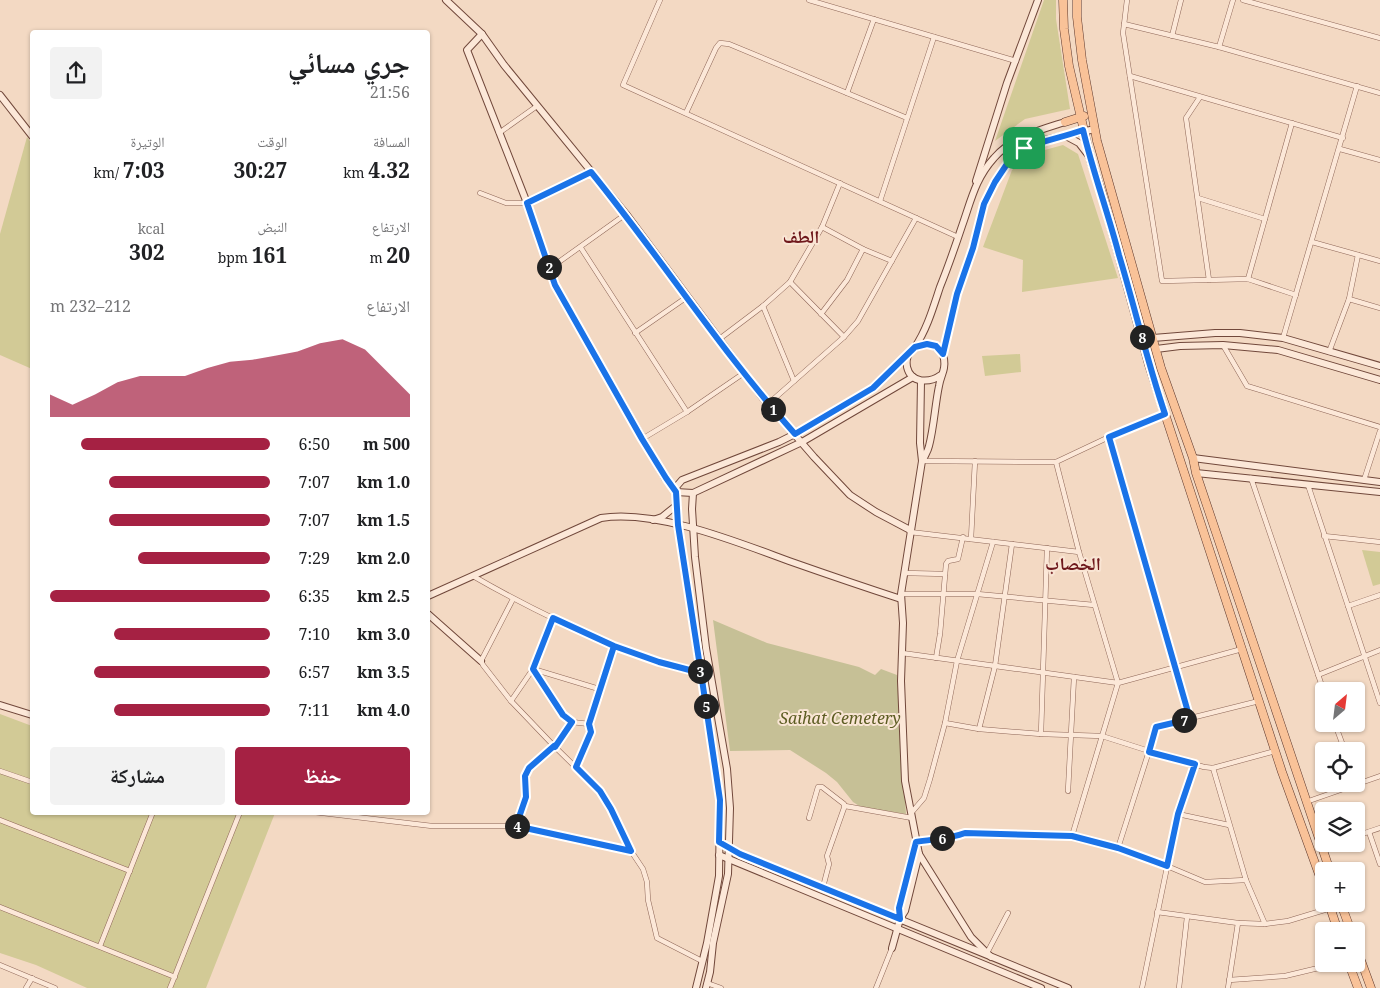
<!DOCTYPE html>
<html lang="ar">
<meta charset="utf-8">
<style>
:root{--surface:#fff;--page:#f2f2f2;--text:#202124;--muted:#757577;--accent:#a52143}
body{margin:0;font-family:"Noto Serif","Noto Naskh Arabic",serif;background:var(--page);color:var(--text);direction:rtl;height:100vh;display:flex;flex-direction:column;font-size:19px;white-space:nowrap}
*{box-sizing:border-box;margin:0}
p{font-size:16px;color:var(--muted)}
.icon{flex:none;width:28px;height:28px;fill:none;stroke:currentColor;stroke-width:2;stroke-linecap:round;stroke-linejoin:round}
.map{position:relative;flex:1;overflow:hidden;direction:ltr}
.side{position:absolute;left:30px;top:30px;width:400px;height:785px;display:flex;flex-direction:column;background:var(--surface);border-radius:5px;box-shadow:0 1px 4px #0004;direction:rtl}
.side>*{flex:none}
.needle{width:32px;rotate:28deg}
.tools{position:absolute;left:1315px;top:682px;display:grid;gap:10px}
.tools a{display:grid;place-items:center;width:50px;height:50px;border-radius:5px;background:var(--surface);box-shadow:0 1px 4px #0004;font-size:25px}
.pin{position:absolute;display:grid;place-items:center;width:42px;height:42px;color:#fff;margin:-21px;border-radius:10px;box-shadow:0 2px 8px #0006}
.km{position:absolute;width:25px;height:25px;margin:-12px;border-radius:50%;background:#222;color:#fff;font-size:14px;line-height:25px;text-align:center}
.round{display:grid;place-items:center;flex:none;width:52px;height:52px;border-radius:5px;background:var(--page)}
.headline{display:flex;align-items:center;justify-content:space-between;height:85px;padding:0 20px}
h1{font-size:28px;font-weight:700;line-height:38px}
.metrics{display:grid;grid-template-columns:repeat(3,1fr);gap:8px;height:85px;padding:5px 20px}
.metrics div{display:grid;align-content:center}
.metrics b{font-size:21px;font-weight:700}
.metrics small{font-size:14px;font-weight:400}
.metrics p{font-size:14px}
.chart{height:140px;padding:10px 20px}
.chart p{display:flex;justify-content:space-between}
.chart svg{width:100%;height:90px;margin-top:5px;fill:var(--accent);opacity:.7}
.button{display:flex;gap:10px;margin-top:auto;padding:10px 20px}
.button a{flex:1;height:58px;border-radius:5px;background:var(--accent);color:#fff;font-size:20px;font-weight:700;line-height:58px;text-align:center}
.button a+a{background:var(--page);color:var(--text)}
ul{padding:0 20px;list-style:none;font-size:16px}
li{display:grid;grid-template-columns:80px 60px 1fr;align-items:center;height:38px}
li i{height:12px;border-radius:6px;background:var(--accent)}
.map>svg:first-child{display:block}
.green{fill:#d2ca96}
.cemetery{fill:#c6c096}
.lines{fill:none;stroke-linecap:round;stroke-linejoin:round}
.street-casing{stroke:#8f6758;stroke-width:5.5}
.secondary-casing{stroke:#71483b;stroke-width:8}
.primary-casing{stroke:#5d372c;stroke-width:9}
.street{stroke:#fce8d8;stroke-width:4.5}
.secondary{stroke:#fce8d8;stroke-width:6}
.primary{stroke:#f9c298;stroke-width:8}
.route-casing{stroke:#fff;stroke-width:10}
.route{stroke:#1a73e8;stroke-width:6}
.labels{text-anchor:middle;stroke-width:4;stroke-linejoin:round;paint-order:stroke}
.park-label{font-size:16px;font-style:italic;fill:#5c5c22;stroke:#f9e5d4}
.neighbourhood-label{font-size:18px;font-weight:bold;fill:#6f181c;stroke:#f9e5d4}
</style>
<div class="map">
<svg width="1380" height="988" viewBox="0 0 1380 988">
<rect width="100%" height="100%" fill="#f3d9c3"/>
<g class="green">
<path d="M1044 0H1056V19L1070 109 1025 119 995 141Z"/>
<path d="M27 137 32 144V369L0 355V234Z"/>
<path d="M1063 145 1078 154 1118 278 1022 292 1023 260 983 247 1012 170 1030 154Z"/>
<path d="M1020 354 1021 372 985 376 982 356Z"/>
<path d="M1362 550 1380 552V584L1373 586Z"/>
<path d="M0 714 32 726V812L275 813 206 988H87L36 965 0 953Z"/>
</g>
<path class="cemetery" d="M713 620 767 643 859 667 875 675 881 669 897 675 906 814 861 807 853 802 837 782 826 773 790 750 730 751Z"/>
<g class="lines">
<defs>
<g id="street">
<path d="M660 0 623 85 958 237"/>
<path d="M809 0 1016 61"/>
<path d="M1127 0 1123 33 1162 281 1248 279 1296 295"/>
<path d="M1243 0 1380 38"/>
<path d="M1124 24 1219 47 1380 93"/>
<path d="M1172 36 1181 0"/>
<path d="M1219 47 1233 0"/>
<path d="M1130 76 1343 138"/>
<path d="M847 93 874 19"/>
<path d="M1200 97 1186 118 1209 280"/>
<path d="M686 113 716 48 720 43 729 44 907 118"/>
<path d="M499 133 537 106"/>
<path d="M1340 149 1380 160"/>
<path d="M480 193 506 203H527L591 172"/>
<path d="M1198 198 1265 219"/>
<path d="M880 201 934 37"/>
<path d="M822 227 863 249 892 261"/>
<path d="M1312 242 1380 261"/>
<path d="M581 248 687 412"/>
<path d="M549 269 626 214"/>
<path d="M1248 279 1292 123"/>
<path d="M790 282 844 337"/>
<path d="M1349 299 1380 308"/>
<path d="M763 306 794 381"/>
<path d="M821 314 847 280 863 249"/>
<path d="M635 333 687 297"/>
<path d="M1283 338 1357 86"/>
<path d="M718 340 763 306 790 282 822 227 840 183"/>
<path d="M1223 345 1247 386 1380 427"/>
<path d="M1329 352 1349 299 1358 255"/>
<path d="M768 404 844 337 858 321 916 218"/>
<path d="M1109 437 1190 719"/>
<path d="M642 439 687 412 744 373"/>
<path d="M922 461 1056 462 1109 437 1165 414"/>
<path d="M1056 462 1079 552 1118 683 1072 836"/>
<path d="M1251 478 1324 692"/>
<path d="M1364 480 1380 431"/>
<path d="M1308 485 1380 703"/>
<path d="M910 532 1079 552"/>
<path d="M1324 536 1380 542"/>
<path d="M971 539 975 461"/>
<path d="M905 573 945 574"/>
<path d="M473 576C518 602 565 625 613 646 641 658 671 665 701 673"/>
<path d="M901 594H977L1094 605"/>
<path d="M513 599 481 661 483 665 511 701 554 746 600 791 611 809 631 851 643 869 647 882 648 900 657 938 702 961"/>
<path d="M1348 606 1380 595"/>
<path d="M902 653 1118 683 1242 649"/>
<path d="M936 658 940 634 946 564 948 561 958 559 963 537"/>
<path d="M533 669 563 715 572 722 589 724 614 646"/>
<path d="M533 669 599 689"/>
<path d="M1318 675 1380 650"/>
<path d="M511 701 533 669 553 618"/>
<path d="M945 723 979 729 1041 734 1102 736 1149 751 1204 767 1213 768 1275 751"/>
<path d="M1335 724 1345 751"/>
<path d="M979 729 995 666 1012 544"/>
<path d="M1041 734 1047 548"/>
<path d="M555 747 572 722"/>
<path d="M576 767 591 732 589 724"/>
<path d="M1213 768 1246 880 1265 924"/>
<path d="M0 771 32 782"/>
<path d="M1068 791 1074 677"/>
<path d="M1306 802 1380 776"/>
<path d="M845 806 912 818"/>
<path d="M314 812 432 826H516L631 851"/>
<path d="M912 812 924 798 930 779 945 723 957 661 993 542"/>
<path d="M1178 814 1229 825"/>
<path d="M809 818 818 787H822L844 804V808L827 856 829 864 823 887"/>
<path d="M0 820 130 871"/>
<path d="M516 826 526 797 525 776 529 768 554 746"/>
<path d="M1369 832 1380 864"/>
<path d="M1356 836 1380 828"/>
<path d="M916 842C932 839 950 839 965 833L1072 836 1118 848 1167 866 1205 882 1246 880"/>
<path d="M1118 848 1149 751 1155 727 1259 701"/>
<path d="M1322 848 1334 844"/>
<path d="M0 907 175 977"/>
<path d="M1157 912 1238 923 1228 988"/>
<path d="M1238 923 1265 924 1288 921 1331 908"/>
<path d="M100 946 153 812"/>
<path d="M987 953 1008 913"/>
<path d="M0 965 55 988"/>
<path d="M1229 980 1285 976 1335 964"/>
<path d="M707 983 721 988"/>
<path d="M26 988 32 978"/>
<path d="M170 988 240 812"/>
<path d="M876 988 892 948"/>
<path d="M1142 988 1178 814 1195 764"/>
<path d="M1179 988 1187 917"/>
</g>
<g id="secondary">
<path d="M446 0 482 34 504 65 626 214 763 398 814 457 850 495 876 512 910 530"/>
<path d="M482 34 467 50 527 203 555 285 665 478 676 492 693 493"/>
<path d="M0 95 32 136"/>
<path d="M1066 136 1079 143 1089 156"/>
<path d="M976 181 1007 83 1038 0"/>
<path d="M1153 338 1215 333H1240L1283 338 1380 366"/>
<path d="M915 347C927 329 933 308 940 287 948 267 955 247 962 226 971 201 975 179 994 158 1012 137 1040 130 1065 122"/>
<path d="M1156 349 1180 346 1223 345 1278 350 1380 380"/>
<path d="M943 354 957 294 973 247 984 204 995 182 1007 163 1024 149 1045 140 1095 129"/>
<path d="M921 381 920 443 922 461 901 594 903 623 901 681 905 781 919 854 971 937 991 957"/>
<path d="M1193 458 1380 482"/>
<path d="M923 460C925 455 928 451 929 446 934 427 935 405 939 386 940 379 943 374 944 368 945 363 944 356 942 353 930 335 903 346 907 367 911 384 930 383 941 375"/>
<path d="M1196 473 1380 492"/>
<path d="M653 520 662 517 677 505"/>
<path d="M428 596 601 518C656 509 737 542 789 561 826 574 864 587 901 599"/>
<path d="M428 614 481 661"/>
<path d="M0 705 32 715"/>
<path d="M725 845 740 854 1068 988"/>
<path d="M719 855 1041 988"/>
<path d="M900 919 899 908 916 842"/>
<path d="M892 948 900 919 905 911 919 854"/>
<path d="M696 988 707 943 719 876 720 800 678 525 676 487 682 480 779 442 795 434 873 388 908 354"/>
<path d="M706 988 710 972 713 943 728 874 730 808 727 769 706 648 695 557 692 509 693 493 802 442 913 377"/>
</g>
<g id="primary">
<path d="M1063 0 1064 29 1069 66 1091 161 1102 194 1149 365 1282 772 1324 888"/>
<path d="M1077 0V17L1082 60 1097 141 1161 368 1193 458 1196 473 1330 871"/>
<path d="M1065 122 1084 116"/>
<path d="M1329 904 1338 931"/>
<path d="M1341 904 1351 931"/>
<path d="M1356 947 1371 988"/>
<path d="M1349 964 1358 988"/>
</g>
</defs>
<use href="#street" class="street-casing"/>
<use href="#secondary" class="secondary-casing"/>
<use href="#primary" class="primary-casing"/>
<use href="#street" class="street"/>
<use href="#secondary" class="secondary"/>
<use href="#primary" class="primary"/>
</g>
<g class="lines">
<defs>
<path id="route" d="M1024 148 1007 164 995 182 984 204 973 248 957 294 943 354 936 346 927 344 915 347 873 388 795 434C721 351 661 258 591 172L527 203 555 285 642 439 666 478 676 492 678 525 701 673 659 662 614 646 589 724 591 732 576 767 600 791 611 809 631 851 516 826 526 797 525 776 529 768 554 746 555 747 572 722 563 715 533 669 553 618 614 646 659 662 701 673 720 800 719 842 740 854 900 919 899 908 916 842C932 839 950 839 965 833L1072 836 1118 848 1167 866 1178 814 1195 764 1149 752 1156 727 1190 719 1109 437 1165 414C1147 361 1135 308 1119 255 1108 213 1093 172 1083 130 1063 137 1043 141 1024 148"/>
</defs>
<use href="#route" class="route-casing"/>
<use href="#route" class="route"/>
</g>
<g class="labels">
<g class="park-label">
<text x="840" y="724">Saihat Cemetery</text>
</g>
<g class="neighbourhood-label">
<text x="801" y="243">الطف</text>
<text x="1073" y="570">الخصاب</text>
</g>
</g>
</svg>
<div class="tools">
<a><svg class="needle" viewBox="-14 -14 28 28"><path d="M0-13l5 13h-10z" fill="#e53935"/><path d="M0 13l5-13h-10z" fill="#757577"/></svg></a>
<a><svg class="icon" aria-label="locate" viewBox="0 0 24 24"><circle cx="12" cy="12" r="6"/><path d="M12 2v4M12 18v4M2 12h4M18 12h4"/></svg></a>
<a><svg class="icon" aria-label="layers" viewBox="0 0 24 24"><path d="M12 4l9 5-9 5-9-5zM3 14l9 5 9-5"/></svg></a>
<a>+</a>
<a>−</a>
</div>
<div class="pin" style="left:1024px;top:148px;background:#1e9e55"><svg class="icon" aria-label="arrive" viewBox="0 0 24 24"><path d="M6 21V4h12l-3 4 3 4H6"/></svg></div>
<b class="km" style="left:773px;top:409px">1</b>
<b class="km" style="left:549px;top:267px">2</b>
<b class="km" style="left:700px;top:671px">3</b>
<b class="km" style="left:517px;top:826px">4</b>
<b class="km" style="left:706px;top:706px">5</b>
<b class="km" style="left:942px;top:838px">6</b>
<b class="km" style="left:1184px;top:720px">7</b>
<b class="km" style="left:1142px;top:337px">8</b>
<section class="side">
<div class="headline"><div><h1>جري مسائي</h1><p>21:56</p></div><a class="round"><svg class="icon" aria-label="share" viewBox="0 0 24 24"><path d="M12 15V3M7 8l5-5 5 5M5 13v7h14v-7"/></svg></a></div>
<div class="metrics">
<div><p>المسافة</p><b>4.32<small> km</small></b></div>
<div><p>الوقت</p><b>30:27</b></div>
<div><p>الوتيرة</p><b>7:03<small> /km</small></b></div>
</div>
<div class="metrics">
<div><p>الارتفاع</p><b>20<small> m</small></b></div>
<div><p>النبض</p><b>161<small> bpm</small></b></div>
<div><p>kcal</p><b>302</b></div>
</div>
<div class="chart"><p><span>الارتفاع</span>212–232 m</p>
<svg viewBox="0 0 160 44" preserveAspectRatio="none"><path d="M0 44V33L10 38L20 33L30 27L40 24L50 24L60 24L70 20L80 17L90 16L100 14L110 12L120 8L130 6L140 11L150 22L160 33V44z"/></svg>
</div>
<ul>
<li><b>500 m</b>6:50<i style="width:86%"></i></li>
<li><b>1.0 km</b>7:07<i style="width:73%"></i></li>
<li><b>1.5 km</b>7:07<i style="width:73%"></i></li>
<li><b>2.0 km</b>7:29<i style="width:60%"></i></li>
<li><b>2.5 km</b>6:35<i style="width:100%"></i></li>
<li><b>3.0 km</b>7:10<i style="width:71%"></i></li>
<li><b>3.5 km</b>6:57<i style="width:80%"></i></li>
<li><b>4.0 km</b>7:11<i style="width:71%"></i></li>
</ul>
<div class="button"><a>حفظ</a><a>مشاركة</a></div>
</section>
</div>
